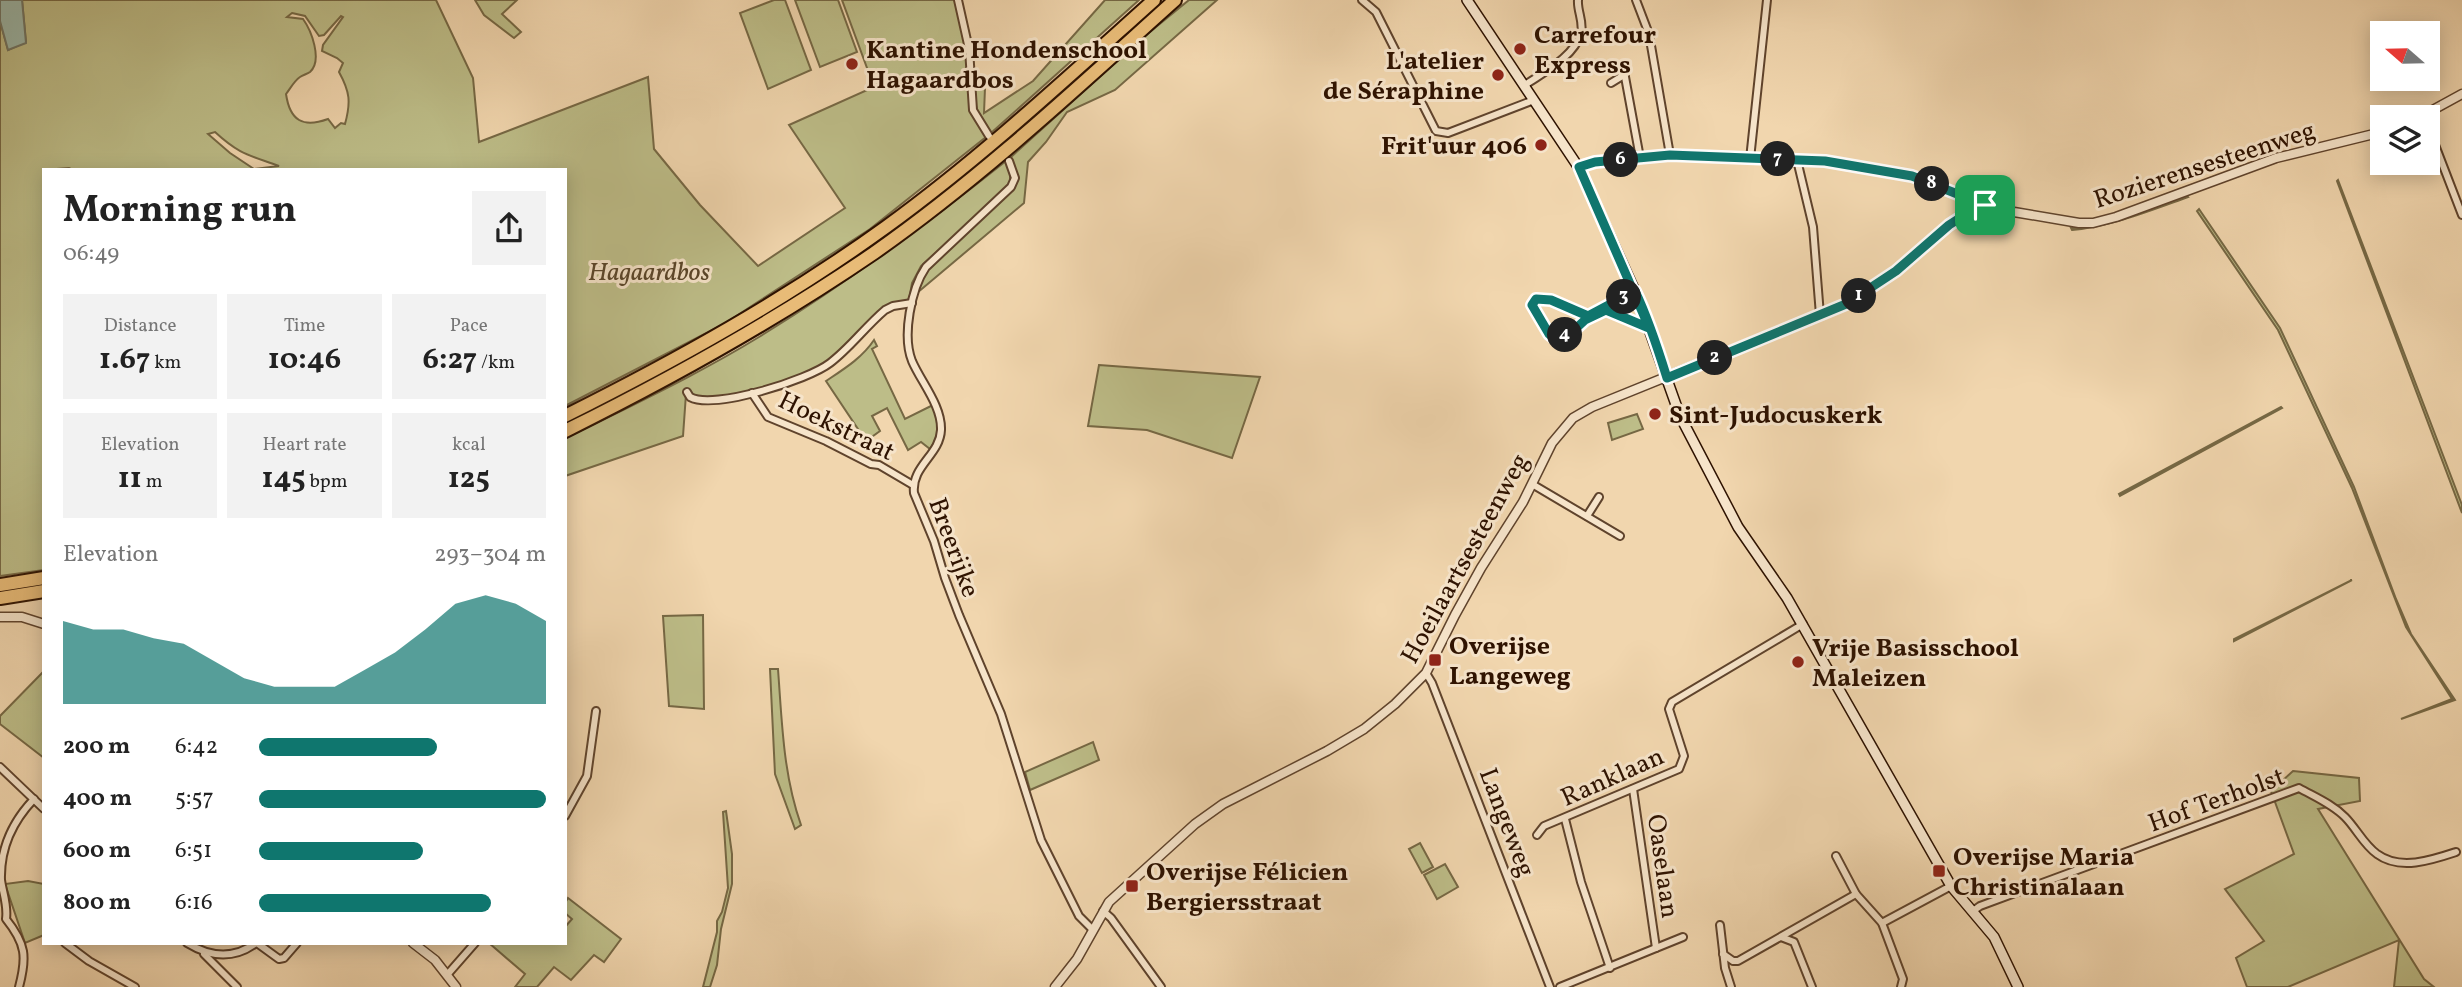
<!DOCTYPE html>
<meta charset="utf-8">
<style>
:root{--surface:#fff;--page:#f2f2f2;--text:#222;--muted:#767676;--accent:#0f766e}
body{margin:0;font-family:Vollkorn,serif;background:var(--page);color:var(--text);height:100vh;display:flex;flex-direction:column;font-size:26px;white-space:nowrap}
*{box-sizing:border-box;margin:0}
p{font-size:23px;color:var(--muted)}
.icon{flex:none;width:38px;height:38px;fill:none;stroke:currentColor;stroke-width:2;stroke-linecap:round;stroke-linejoin:round}
.map{position:relative;flex:1;overflow:hidden}
.sheet{position:absolute;left:42px;top:168px;width:525px;height:777px;display:flex;flex-direction:column;background:var(--surface);border-radius:0px;box-shadow:0 4px 18px #0003}
.sheet>*{flex:none}
.needle{width:46px;rotate:290deg}
.buttons{position:absolute;left:2370px;top:21px;display:grid;gap:14px}
.buttons a{display:grid;place-items:center;width:70px;height:70px;border-radius:0px;background:var(--surface);box-shadow:0 4px 18px #0003;font-size:35px}
.pin{position:absolute;display:grid;place-items:center;width:60px;height:60px;color:#fff;margin:-30px;border-radius:14px;box-shadow:0 4px 10px #0006}
.km{position:absolute;width:35px;height:35px;margin:-18px;border-radius:50%;background:#222;color:#fff;font-size:19px;line-height:35px;text-align:center}
.round{display:grid;place-items:center;flex:none;width:74px;height:74px;border-radius:0px;background:var(--page)}
.headline{display:flex;align-items:center;justify-content:space-between;height:119px;padding:0 21px}
h1{font-size:38px;font-weight:700;line-height:52px}
.figures{display:grid;grid-template-columns:repeat(3,1fr);gap:10px;height:119px;padding:7px 21px}
.figures div{display:grid;align-content:center;border-radius:0px;background:var(--page);text-align:center}
.figures b{font-size:30px;font-weight:700}
.figures small{font-size:19px;font-weight:400}
.figures p{font-size:19px}
.chart{height:196px;padding:14px 21px}
.chart p{display:flex;justify-content:space-between}
.chart svg{width:100%;height:126px;margin-top:7px;fill:var(--accent);opacity:.7}
ul{padding:0 21px;list-style:none;font-size:23px}
li{display:grid;grid-template-columns:112px 84px 1fr;align-items:center;height:52px}
li i{height:18px;border-radius:9px;background:var(--accent)}
.map>svg:first-child{display:block}
.green{fill:#bdbd88;stroke:#766844;stroke-width:2;fill-rule:evenodd}
.water{fill:#9bb9ac;stroke:#6f7667;stroke-width:2}
.lines{fill:none;stroke-linecap:round;stroke-linejoin:round}
.minor-casing{stroke:#5f432c;stroke-width:10}
.tertiary-casing{stroke:#5f432c;stroke-width:11}
.secondary-casing{stroke:#2e1200;stroke-width:12}
.motorway-casing{stroke:#2e1200;stroke-width:16}
.minor{stroke:#f6e4ca;stroke-width:6}
.tertiary{stroke:#f6e4ca;stroke-width:8}
.secondary{stroke:#f6e4ca;stroke-width:9}
.motorway{stroke:#e8bb77;stroke-width:12}
.route-casing{stroke:#fff;stroke-width:14}
.route{stroke:#0f766e;stroke-width:9}
.poi-dot{fill:#8f2418;stroke:#f6e4ca;stroke-width:2.5}
.labels{text-anchor:middle;stroke-width:6;stroke-linejoin:round;paint-order:stroke}
.poi-label{font-size:26px;font-weight:bold;fill:#2e1200;stroke:#f6e4ca;text-anchor:start}
.street-label{font-size:26px;fill:#2e1200;stroke:#f6e4ca}
.park-label{font-size:26px;font-style:italic;fill:#594529;stroke:#f6e4ca}
</style>
<div class="map">
<svg width="2462" height="987" viewBox="0 0 2462 987">
<rect width="100%" height="100%" fill="#f1d6ae"/>
<filter id="stains"><feTurbulence type="fractalNoise" baseFrequency=".00286" numOctaves="4"/><feColorMatrix values="0 0 0 0 .2 0 0 0 0 .09 0 0 0 0 .02 0 0 0 .5 -.17"/></filter>
<radialGradient id="worn" r=".72"><stop offset=".6" stop-color="#630" stop-opacity="0"/><stop offset="1" stop-color="#630" stop-opacity=".3"/></radialGradient>
<g class="green">
<path d="M22 0H436L473 78 479 142 648 77 654 149 700 205 758 266 845 208 789 125 874 87 842 0H956L967 50 972 112 986 137 870 229 724 324 565 406V170H73L69 168 44 170V570L0 576V21L8 50 26 42ZM292 13 305 16 319 36 324 35 341 16 343 17 323 45 322 51 337 58 343 63 339 72C350 92 351 102 345 124L341 123 335 128 328 119C303 128 290 121 286 94 290 89 294 81 300 77 303 75 307 74 310 72 323 60 311 30 303 19L287 17ZM215 132C240 155 249 155 279 166L254 169 230 153 208 134Z"/>
<path d="M475 0H517L502 14 521 32 514 38 484 15Z"/>
<path d="M774 0H785L811 70 768 89 740 13Z"/>
<path d="M795 0H838L857 52 820 67Z"/>
<path d="M1105 0H1139L991 133C972 117 975 93 973 69L985 88 984 113 1033 81Z"/>
<path d="M1189 0H1217L1115 90 1067 112 1046 142 1028 162 1024 203 917 293 923 275 934 262 1017 181 1011 157 1145 36Z"/>
<path d="M1006 161 1010 173V186L921 266 912 283 909 300C871 309 854 342 825 364 804 380 727 401 701 399 696 398 690 396 686 394L683 436 565 476V439C630 406 697 375 759 337 845 284 927 224 1006 161Z"/>
<path d="M2338 180 2462 505V513L2337 181Z"/>
<path d="M2186 195 2188 197C2149 211 2112 226 2072 230L2071 228 2096 226Z"/>
<path d="M2199 209 2280 328 2354 487 2396 599 2411 634 2455 700 2401 719 2452 699 2406 627 2352 488 2278 330 2197 211Z"/>
<path d="M874 340 877 346 872 349 905 419 933 405C939 422 941 434 930 449L921 442 908 450 887 408 872 416 880 431 866 441 826 381C844 369 862 358 874 340Z"/>
<path d="M1099 365 1260 377 1232 458 1147 430 1088 426Z"/>
<path d="M2281 407 2282 408 2120 496 2119 494Z"/>
<path d="M1637 414 1643 429 1612 440 1608 423Z"/>
<path d="M2352 580 2234 641V639Z"/>
<path d="M703 615 704 709 669 706 663 616Z"/>
<path d="M770 669H778C782 722 783 774 801 825L795 829 775 774Z"/>
<path d="M44 671V758L0 724V716Z"/>
<path d="M1093 742 1099 760 1030 790 1025 772Z"/>
<path d="M2293 771 2359 778 2360 801 2318 809 2424 979 2434 987H2394L2399 940 2288 987H2247L2236 958 2264 941 2225 889 2294 854 2271 791Z"/>
<path d="M726 811 732 854V884L721 929 717 965 710 987H703L717 932V921L722 912 728 888 723 812Z"/>
<path d="M1420 843 1433 867 1422 873 1409 849Z"/>
<path d="M1445 864 1458 887 1437 899 1424 875Z"/>
<path d="M28 881 44 884V935L25 943 5 884Z"/>
<path d="M568 898 621 939 604 962 594 955 571 980 554 967 537 987H515L525 974 489 943H565V927L572 919 565 913V903Z"/>
</g>
<path class="water" d="M0 0H22L26 43 8 50 0 21Z"/>
<g class="lines">
<defs>
<g id="minor">
<path d="M958 0 969 49 973 110 989 136"/>
<path d="M1362 0 1376 12 1436 131 1448 133 1534 100"/>
<path d="M1636 0 1649 34 1670 155"/>
<path d="M1623 66 1640 158"/>
<path d="M1611 83 1624 75"/>
<path d="M1525 85C1544 72 1574 57 1581 33 1584 22 1577 11 1578 0"/>
<path d="M2427 124 2462 215"/>
<path d="M1750 159 1767 0"/>
<path d="M1797 160 1813 227 1820 315"/>
<path d="M1009 161 1015 178 1011 187 926 267C911 289 902 336 912 361 921 382 942 406 941 430 940 455 911 466 914 493L934 541 945 578 959 615 1001 714 1041 840 1079 916 1093 930"/>
<path d="M1635 291 1588 316 1551 300 1536 299 1532 305 1549 334 1554 338 1570 333 1585 320 1607 310 1647 327"/>
<path d="M687 392 690 397C714 410 808 380 830 363 850 348 865 327 885 310L893 306 912 303"/>
<path d="M752 393 768 417 826 441 871 464 879 465 913 485"/>
<path d="M1532 484 1620 536"/>
<path d="M1587 516 1599 497"/>
<path d="M1426 673 1432 683 1550 987"/>
<path d="M0 767 44 809"/>
<path d="M1633 789 1656 948"/>
<path d="M565 816 587 776 596 711"/>
<path d="M1565 819 1581 882 1610 968"/>
<path d="M1537 835 1544 826 1679 769 1684 756 1669 709 1672 702 1803 624"/>
<path d="M1836 856 1856 894 1882 923 1903 979 1901 987"/>
<path d="M1103 911 1111 918 1161 987"/>
<path d="M1973 911 1980 906 2299 788C2315 797 2332 804 2345 817 2356 828 2364 845 2377 854 2400 871 2432 860 2456 852"/>
<path d="M1882 923 1951 886"/>
<path d="M1720 925 1725 968 1731 987"/>
<path d="M1781 937 1794 942 1812 987"/>
<path d="M65 943 89 961 135 987"/>
<path d="M187 943C210 957 233 960 256 943"/>
<path d="M257 943 279 959 284 958 297 943"/>
<path d="M204 954 237 987"/>
<path d="M1723 954 1733 961H1738L1856 894"/>
<path d="M447 975 475 943"/>
<path d="M19 987C27 957 26 944 6 919 8 905 3 894 1 880 0 848 13 821 34 799"/>
<path d="M1560 987 1683 937"/>
</g>
<g id="tertiary">
<path d="M2420 117 2462 94"/>
<path d="M1579 168 1595 162 1670 155 1825 161 1912 176 1985 205 2014 212 2079 223H2093L2116 217 2276 158 2382 132"/>
<path d="M0 617H22L44 624"/>
<path d="M413 943 435 960 456 987"/>
<path d="M1055 987 1077 959 1109 902 1195 824 1223 804 1327 751 1364 729 1395 704 1426 673 1455 615 1481 568 1523 502 1552 443 1573 418 1592 407 1846 304 1896 271 1949 225 1982 209 1985 205"/>
</g>
<path id="secondary" d="M1467 0 1579 168 1638 298 1680 416 1738 527 1787 598 1951 886 1994 937 2018 987"/>
<g id="motorway">
<path d="M565 416C677 360 785 300 886 227 981 158 1067 78 1154 0"/>
<path d="M565 431C674 377 773 322 874 253 981 178 1078 87 1175 0"/>
<path d="M0 585 44 578"/>
<path d="M0 598 44 591"/>
</g>
</defs>
<use href="#minor" class="minor-casing"/>
<use href="#tertiary" class="tertiary-casing"/>
<use href="#secondary" class="secondary-casing"/>
<use href="#motorway" class="motorway-casing"/>
<use href="#minor" class="minor"/>
<use href="#tertiary" class="tertiary"/>
<use href="#secondary" class="secondary"/>
<use href="#motorway" class="motorway"/>
</g>
<g class="lines">
<defs>
<path id="route" d="M1985 205 1982 209 1963 216 1949 225 1896 271 1846 304 1667 378C1658 349 1648 318 1635 291L1588 316 1551 300 1536 299 1532 305 1549 334 1554 338 1571 333 1585 320 1606 310 1649 328 1648 325 1579 167 1595 162 1670 155 1825 161 1912 176 1985 205"/>
</defs>
<use href="#route" class="route-casing"/>
<use href="#route" class="route"/>
</g>
<g class="poi-dot">
<circle cx="1520" cy="49" r="7"/>
<circle cx="852" cy="64" r="7"/>
<circle cx="1498" cy="75" r="7"/>
<circle cx="1541" cy="145" r="7"/>
<circle cx="1655" cy="414" r="7"/>
<rect x="1428" y="653" width="14" height="14" rx="3.5"/>
<circle cx="1798" cy="662" r="7"/>
<rect x="1932" y="864" width="14" height="14" rx="3.5"/>
<rect x="1125" y="879" width="14" height="14" rx="3.5"/>
</g>
<g class="labels">
<g class="poi-label">
<text x="1534" y="43">Carrefour<tspan x="1534" dy="30">Express</tspan></text>
<text x="866" y="58">Kantine Hondenschool<tspan x="866" dy="30">Hagaardbos</tspan></text>
<text x="1484" y="69" text-anchor="end">L'atelier<tspan x="1484" dy="30">de Séraphine</tspan></text>
<text x="1527" y="154" text-anchor="end">Frit'uur 406</text>
<text x="1669" y="423">Sint-Judocuskerk</text>
<text x="1449" y="654">Overijse<tspan x="1449" dy="30">Langeweg</tspan></text>
<text x="1812" y="656">Vrije Basisschool<tspan x="1812" dy="30">Maleizen</tspan></text>
<text x="1953" y="865">Overijse Maria<tspan x="1953" dy="30">Christinalaan</tspan></text>
<text x="1146" y="880">Overijse Félicien<tspan x="1146" dy="30">Bergiersstraat</tspan></text>
</g>
<g class="street-label">
<text transform="translate(2204 164) rotate(-18)" y="9">Rozierensesteenweg</text>
<text transform="translate(837 425) rotate(26)" y="9">Hoekstraat</text>
<text transform="translate(955 547) rotate(70)" y="9">Breerijke</text>
<text transform="translate(1464 558) rotate(-61)" y="9">Hoeilaartsesteenweg</text>
<text transform="translate(1612 776) rotate(-24)" y="9">Ranklaan</text>
<text transform="translate(2216 799) rotate(-20)" y="9">Hof Terholst</text>
<text transform="translate(1508 822) rotate(69)" y="9">Langeweg</text>
<text transform="translate(1664 866) rotate(82)" y="9">Oaselaan</text>
</g>
<g class="park-label">
<text x="649" y="280">Hagaardbos</text>
</g>
</g>
<rect width="100%" height="100%" filter="url(#stains)"/>
<rect width="100%" height="100%" fill="url(#worn)"/>
</svg>
<div class="buttons">
<a><svg class="needle" viewBox="-14 -14 28 28"><path d="M0-13l5 13h-10z" fill="#e53935"/><path d="M0 13l5-13h-10z" fill="#767676"/></svg></a>
<a><svg class="icon" aria-label="layers" viewBox="0 0 24 24"><path d="M12 4l9 5-9 5-9-5zM3 14l9 5 9-5"/></svg></a>
</div>
<div class="pin" style="left:1985px;top:205px;background:#1e9e55"><svg class="icon" aria-label="arrive" viewBox="0 0 24 24"><path d="M6 21V4h12l-3 4 3 4H6"/></svg></div>
<b class="km" style="left:1859px;top:296px">1</b>
<b class="km" style="left:1715px;top:358px">2</b>
<b class="km" style="left:1624px;top:297px">3</b>
<b class="km" style="left:1565px;top:335px">4</b>
<b class="km" style="left:1621px;top:160px">6</b>
<b class="km" style="left:1778px;top:159px">7</b>
<b class="km" style="left:1932px;top:184px">8</b>
<section class="sheet">
<div class="headline"><div><h1>Morning run</h1><p>06:49</p></div><a class="round"><svg class="icon" aria-label="share" viewBox="0 0 24 24"><path d="M12 15V3M7 8l5-5 5 5M5 13v7h14v-7"/></svg></a></div>
<div class="figures">
<div><p>Distance</p><b>1.67<small> km</small></b></div>
<div><p>Time</p><b>10:46</b></div>
<div><p>Pace</p><b>6:27<small> /km</small></b></div>
</div>
<div class="figures">
<div><p>Elevation</p><b>11<small> m</small></b></div>
<div><p>Heart rate</p><b>145<small> bpm</small></b></div>
<div><p>kcal</p><b>125</b></div>
</div>
<div class="chart"><p><span>Elevation</span>293–304 m</p>
<svg viewBox="0 0 160 44" preserveAspectRatio="none"><path d="M0 44V15L10 18L20 18L30 21L40 23L50 29L60 35L70 38L80 38L90 38L100 32L110 26L120 18L130 9L140 6L150 9L160 15V44z"/></svg>
</div>
<ul>
<li><b>200 m</b>6:42<i style="width:62%"></i></li>
<li><b>400 m</b>5:57<i style="width:100%"></i></li>
<li><b>600 m</b>6:51<i style="width:57%"></i></li>
<li><b>800 m</b>6:16<i style="width:81%"></i></li>
</ul>
</section>
</div>
